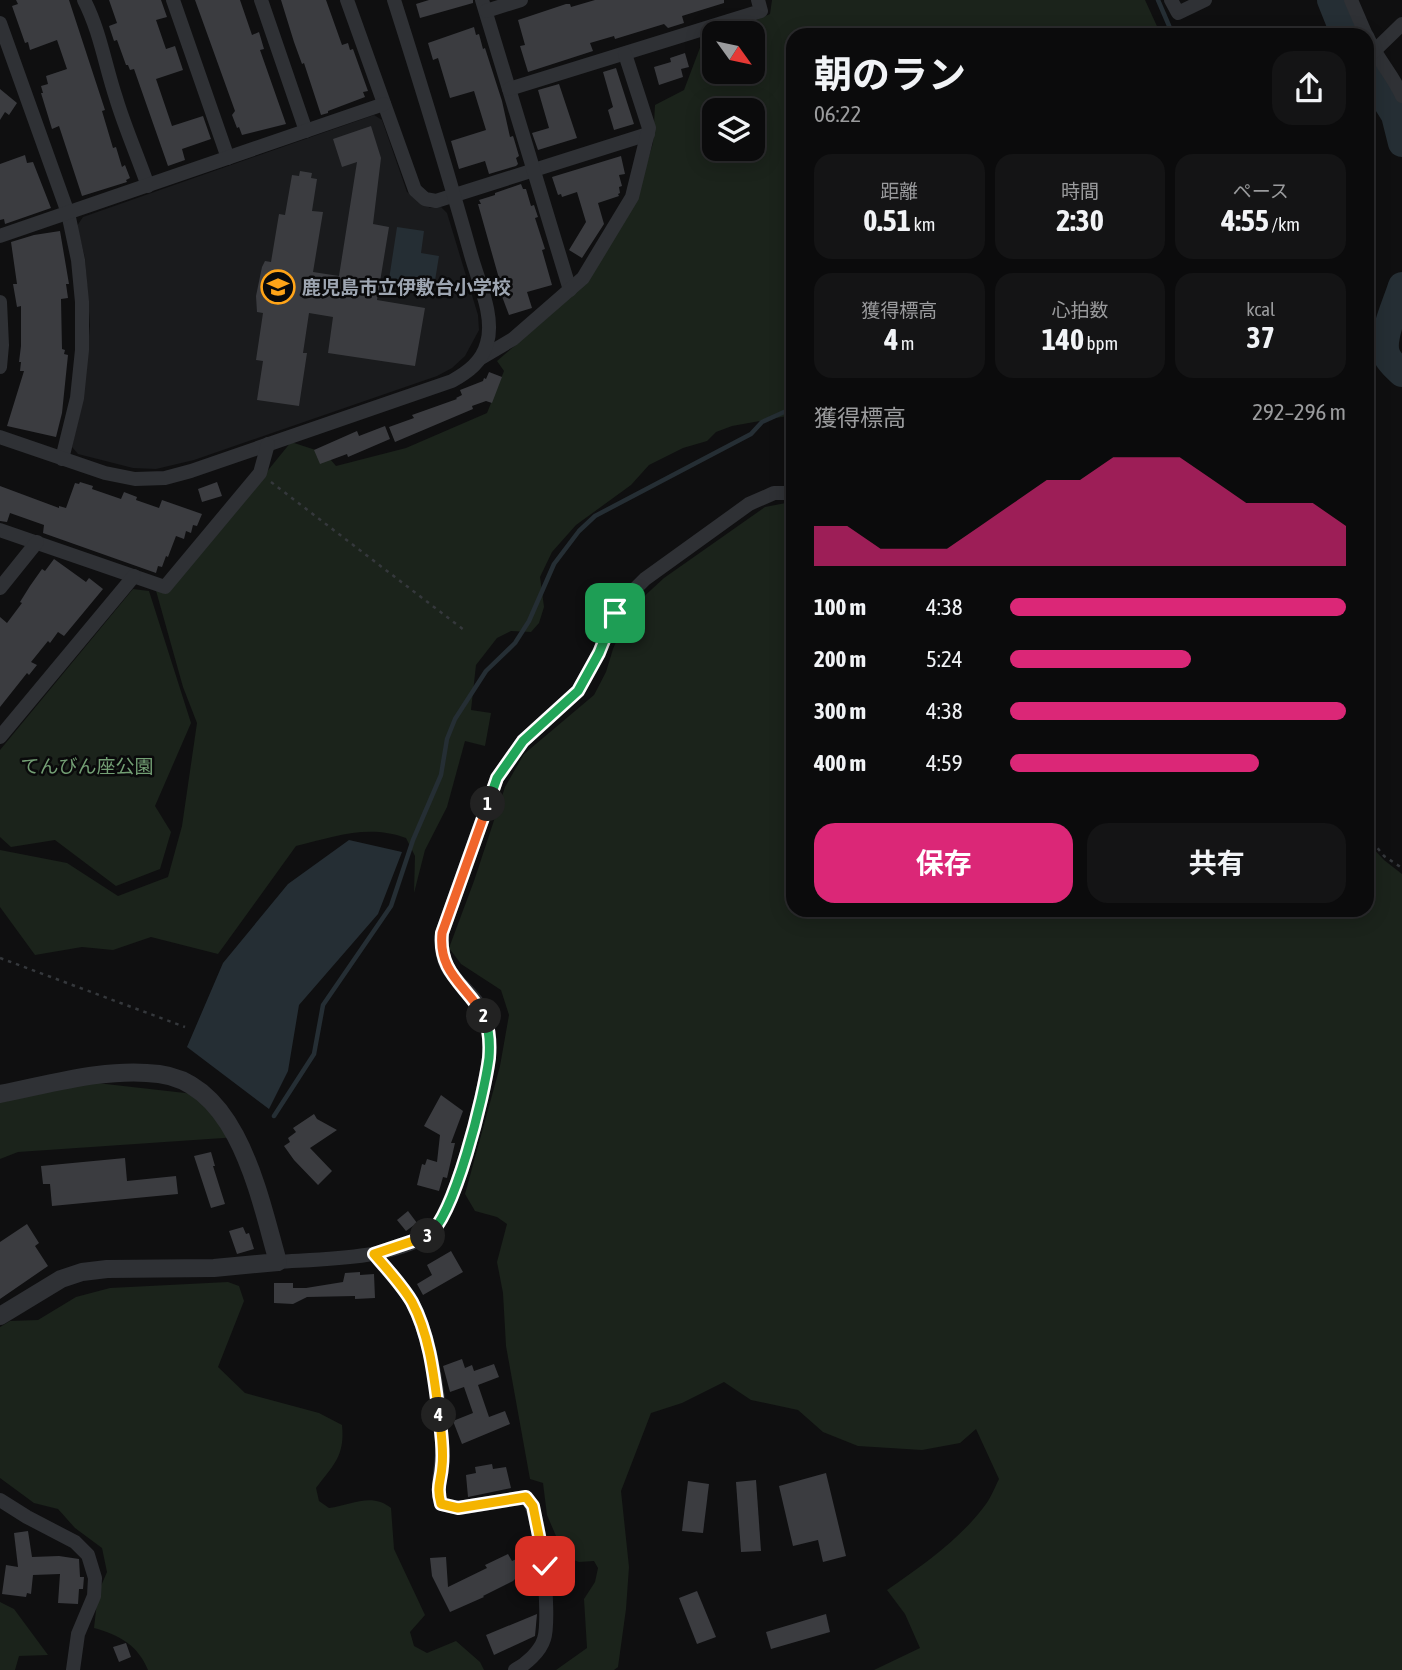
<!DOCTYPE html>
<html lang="ja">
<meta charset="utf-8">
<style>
:root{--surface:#0b0b0c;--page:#141415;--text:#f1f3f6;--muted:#9a9b9d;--line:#2b2b2d;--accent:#db2777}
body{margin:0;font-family:"Asap Condensed","Noto Sans JP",sans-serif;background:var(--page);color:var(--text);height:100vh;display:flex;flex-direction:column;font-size:26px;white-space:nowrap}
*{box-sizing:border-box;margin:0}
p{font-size:23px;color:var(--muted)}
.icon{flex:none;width:38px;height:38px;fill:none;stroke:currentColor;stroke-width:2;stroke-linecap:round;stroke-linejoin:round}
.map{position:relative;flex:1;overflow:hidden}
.panel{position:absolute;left:786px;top:28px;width:588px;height:889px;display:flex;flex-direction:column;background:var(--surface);border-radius:21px;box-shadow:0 4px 18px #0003,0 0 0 2px var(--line)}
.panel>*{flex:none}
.needle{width:46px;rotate:123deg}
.buttons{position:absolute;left:702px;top:21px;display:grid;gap:14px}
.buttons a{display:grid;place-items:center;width:63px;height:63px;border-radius:14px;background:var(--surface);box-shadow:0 4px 18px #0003,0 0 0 2px var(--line);font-size:35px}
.pin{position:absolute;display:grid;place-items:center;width:60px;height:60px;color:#fff;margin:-30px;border-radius:14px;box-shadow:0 4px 10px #0006}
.km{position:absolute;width:35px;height:35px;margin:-18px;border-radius:50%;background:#222;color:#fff;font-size:19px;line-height:35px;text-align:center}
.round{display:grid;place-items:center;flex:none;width:74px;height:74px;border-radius:21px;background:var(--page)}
.summary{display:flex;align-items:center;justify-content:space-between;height:119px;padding:0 28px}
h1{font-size:38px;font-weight:700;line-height:52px}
.figures{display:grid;grid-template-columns:repeat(3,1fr);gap:10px;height:119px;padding:7px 28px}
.figures div{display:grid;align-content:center;border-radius:18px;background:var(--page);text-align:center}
.figures b{font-size:30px;font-weight:700}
.figures small{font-size:19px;font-weight:400}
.figures p{font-size:19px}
.chart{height:196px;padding:14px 28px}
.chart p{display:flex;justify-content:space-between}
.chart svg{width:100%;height:126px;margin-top:7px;fill:var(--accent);opacity:.7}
.button{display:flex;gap:14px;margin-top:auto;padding:14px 28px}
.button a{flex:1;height:80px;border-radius:21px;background:var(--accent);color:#fff;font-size:28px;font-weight:700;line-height:80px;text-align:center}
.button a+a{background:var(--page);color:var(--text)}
ul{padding:0 28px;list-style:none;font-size:23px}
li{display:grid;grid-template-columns:112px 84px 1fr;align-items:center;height:52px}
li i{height:18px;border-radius:9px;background:var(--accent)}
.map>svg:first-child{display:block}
.built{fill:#1a1b1d}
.green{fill:#1b231b;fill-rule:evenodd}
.water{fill:#252e34}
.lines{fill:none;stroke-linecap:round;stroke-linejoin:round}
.stream{stroke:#252e34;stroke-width:4.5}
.river{stroke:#252e34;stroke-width:28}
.building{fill:#3b3c40}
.path{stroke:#35383c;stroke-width:2.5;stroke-dasharray:3.5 5;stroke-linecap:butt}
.minor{stroke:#2f3135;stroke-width:14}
.tertiary{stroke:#2f3135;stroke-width:18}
.split-1-casing{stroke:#fff;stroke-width:14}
.split-2-casing{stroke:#fff;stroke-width:14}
.split-3-casing{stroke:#fff;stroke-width:14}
.split-4-casing{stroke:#fff;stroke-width:14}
.split-5-casing{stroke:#fff;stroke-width:14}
.split-1{stroke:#22a559;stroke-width:9}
.split-2{stroke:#f0652b;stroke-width:9}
.split-3{stroke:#22a559;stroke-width:9}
.split-4{stroke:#f5b400;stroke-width:9}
.split-5{stroke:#f5b400;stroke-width:9}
.labels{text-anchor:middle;stroke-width:5;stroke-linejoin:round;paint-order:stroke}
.poi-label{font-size:19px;font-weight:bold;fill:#9ea6b2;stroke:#0a0a0b;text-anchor:start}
.park-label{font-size:19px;fill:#739f74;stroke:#0a0a0b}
</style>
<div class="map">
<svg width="1402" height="1670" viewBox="0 0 1402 1670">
<rect width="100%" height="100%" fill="#0f0f10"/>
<path class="built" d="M374 115 382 120 407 192 430 208 441 207 447 213 478 315 479 330 465 356 452 368 437 376 194 460 156 469 133 468 78 454 72 447 83 399 90 325 85 258 77 226 83 217Z"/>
<g class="green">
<path d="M772 0H1145L1161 35H793V415L732 426 716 432 707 441 683 448 649 465 631 485 576 525 552 552 540 577 544 607 539 623 531 632 511 631 497 638 476 665 471 710 491 713 485 746 465 741 447 807 425 850 414 893 415 856 406 838C367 824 335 837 296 846L218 954 151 937 113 950 82 947 35 955 0 907V850L67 863 118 896 168 877 182 826 197 723 183 687 155 587 196 559 291 442 325 453 336 466 406 448 487 413 504 371 497 361 554 312 636 199 653 143 655 105 684 90 701 45 714 39V72H752V33H727L770 14ZM714 110H752V149H714Z"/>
<path d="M791 502 793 503V910H1367V842L1384 860 1402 874V1670H874L920 1648 905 1614 887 1590C919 1568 959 1540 983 1508 990 1500 994 1489 999 1479L976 1429 960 1443 922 1450 858 1446 823 1432 798 1410 751 1400 724 1382 682 1403 651 1413 621 1491 629 1567 626 1609 618 1667 614 1670H556L587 1648 584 1599 595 1582 598 1568 594 1561 579 1562 565 1557 547 1515 543 1483 530 1479 506 1346 503 1293 497 1262 507 1224 497 1217 475 1211 465 1194 500 1066 509 1015 501 990 461 964 449 948 474 881 505 787 524 754 594 695 606 672 613 649 624 623 639 601 664 578 765 507Z"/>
<path d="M133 589 149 591 191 723 155 806 171 832 160 869 116 886 55 840 11 847 0 837V750Z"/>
<path d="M88 1082 194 1094 238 1137 18 1152 0 1159V1098Z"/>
<path d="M228 1282 239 1286 244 1301 218 1367 245 1393 319 1413 342 1425C345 1456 334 1464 316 1488L319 1501 329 1508C351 1505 372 1492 391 1508L394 1549 425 1615 410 1632 414 1646 427 1653 456 1641 480 1662 484 1670H148C138 1645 119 1635 94 1628L98 1593 107 1572 102 1548 75 1528 58 1509 34 1503 0 1478V1327L10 1321 38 1320 76 1297 110 1288Z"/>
<path d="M0 1602 14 1609 48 1655 19 1656 15 1670H0Z"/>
</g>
<g class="water">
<path d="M397 227 424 231 421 253 439 256 433 293 388 286Z"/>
<path d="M349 840 402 852 378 914 299 1005 288 1071 269 1109 187 1047 223 963 288 884Z"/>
</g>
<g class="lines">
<g class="stream">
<path d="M1158 0 1173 35"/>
<path d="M274 1116 314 1054 323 1005 391 906 413 840 441 775 447 739 455 719 486 671 515 643 529 621 554 564 579 531 595 516 751 434 762 422 793 408"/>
</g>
<g class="river">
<path d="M1331 0 1345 35"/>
<path d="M1367 70 1395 115 1402 143"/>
<path d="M1402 286C1397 303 1379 340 1387 356 1390 363 1397 368 1402 373"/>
</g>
</g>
<g class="building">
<path d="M16 0H69L105 110 102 111 113 148 116 147 122 167 125 165 130 178 126 180 127 182 82 196 59 126 52 129 41 93H43L41 86 48 84 46 76 67 69 57 40 30 50 28 42 25 43 12 6 18 4Z"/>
<path d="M109 0H161L167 17 156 20 166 49 175 46 183 70 156 79 172 126 203 116 211 139 182 149 185 160 168 166 134 69 130 70 128 65H126L117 40 114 41 109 26 117 23Z"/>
<path d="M195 0H240L252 35 259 32 264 49 260 50 286 124 242 135 239 127 237 128 232 115 235 111Z"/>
<path d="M281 0H326L342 45 348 43 350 50 353 49 368 91 363 92 365 97 328 111V113L321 115 304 63 302 64 294 42Z"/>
<path d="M429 0H473V3L420 18 416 4Z"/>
<path d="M595 0H724V3L682 16 684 23 668 28 664 24 615 39 614 36 590 43 593 51 528 72 520 46 525 45 518 20 566 4H570L571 7Z"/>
<path d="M474 27 476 35 479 34 483 49 485 48 502 101 510 137 513 136 514 139 519 156 516 158 518 164 516 166 489 174 485 161 459 169 451 141 486 130 474 91 450 98 438 58 433 60 428 43Z"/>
<path d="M685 53 689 67 681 69 683 77 659 85 654 67 671 62 670 58Z"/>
<path d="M616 68 634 124 614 130 608 110 613 107 603 72Z"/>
<path d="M559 84 577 138 538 150 532 133 549 128 538 90Z"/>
<path d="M0 89 17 103 9 115 5 112 0 120Z"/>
<path d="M371 126 381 158 373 224 389 227 377 300 425 308 415 366 328 353 333 317 309 313 303 353H307L299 406 257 400 263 361 256 360 263 313 257 312 256 296 262 267 265 261 271 262 279 214 285 215 292 175 299 176 300 171 312 173 311 178 317 179 312 211 323 212 313 272 339 276 357 162 342 167 333 139Z"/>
<path d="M25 155 27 163 33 162 51 208 5 224 4 219 0 220V164Z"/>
<path d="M621 156 625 174 619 175 622 186 619 187 620 193 618 194 619 196 598 203 604 224 582 258 569 250 586 222 577 192 562 197 561 194 558 195 552 177Z"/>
<path d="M521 184 523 189H526L531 206 534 205 538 217 535 218 545 249 542 250 552 285 527 292 532 308 509 315 497 283 500 282 478 204H481L479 200 495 195V193Z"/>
<path d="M60 231 69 284H66L68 298 61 299 62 349 65 350 64 354 68 355 62 413 56 437 7 426 24 371H20L21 362H19L21 346V306L17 307 13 284H17L11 242 34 235Z"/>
<path d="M489 372 502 377 492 403 486 401 472 406 473 409 395 442 389 427 414 418 412 415 457 399 456 398 462 395 460 390 483 381 484 378 486 379Z"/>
<path d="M385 426 390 439 348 457 347 454 320 464 314 450 357 431 359 436Z"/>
<path d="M80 482 93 486 92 489 121 499 124 492 137 497 136 500 159 508 162 500 202 514 197 526 193 525 191 533 186 531 184 539 176 536 168 557 166 556 162 567 158 566 156 573 43 533 44 525 10 513 7 522 0 521V486L59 508V506L66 508 75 483 79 484Z"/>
<path d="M217 482 222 496 202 502 198 489Z"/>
<path d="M54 559 86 582 89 578 103 589 64 636 58 632 50 643 48 641 31 662 37 665 29 675 27 673 0 707V617L7 623 22 603 20 602 30 586 42 569 45 571Z"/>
<path d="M441 1095 463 1111 451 1143H455L447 1178 443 1177 439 1191 417 1185 422 1164 425 1165 427 1159 437 1162 440 1135 424 1126Z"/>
<path d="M314 1114 317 1119 337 1130 310 1148 332 1171 318 1185 294 1160 284 1146 290 1142 288 1138 296 1132 293 1128Z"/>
<path d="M211 1152 215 1166H213L225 1204 211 1208 194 1156Z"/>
<path d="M125 1158 127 1181 176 1176 178 1194 52 1206 50 1184H43L41 1166Z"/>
<path d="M408 1211 417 1223 406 1231 397 1220Z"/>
<path d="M27 1224 39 1243 35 1246 48 1266 0 1299V1242Z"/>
<path d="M243 1227 246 1234 249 1233 254 1249 237 1254 229 1231Z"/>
<path d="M451 1251 463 1272 423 1295 417 1284 432 1275 427 1265Z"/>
<path d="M360 1272V1275L374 1274 375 1298 355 1299V1296L307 1297 293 1304 274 1303V1283H293V1288H306L343 1282 345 1273Z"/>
<path d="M462 1359 465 1368 472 1365 474 1371 494 1364 499 1377 478 1385 489 1417 505 1411 510 1424 462 1444 453 1421 473 1413 464 1387 450 1392 443 1366Z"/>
<path d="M492 1464 493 1469 506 1467 511 1488 468 1497 466 1475 476 1473 475 1467Z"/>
<path d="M826 1473 846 1556 823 1562 818 1540 793 1546 779 1486Z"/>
<path d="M756 1480 761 1551 741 1552 736 1482Z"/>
<path d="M688 1481 709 1484 703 1533 682 1531Z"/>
<path d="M28 1531 32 1557 59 1556 79 1559 80 1577H84L83 1589H79L78 1604 58 1603 60 1574 33 1575 31 1594 27 1593 26 1597 2 1594 6 1565 18 1567 14 1533Z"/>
<path d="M508 1554 512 1561 525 1555 531 1569 518 1576 513 1581 483 1596 484 1597 450 1612 432 1576 430 1558 446 1557 448 1587 487 1568 485 1565Z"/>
<path d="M697 1591 716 1637 697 1644 679 1598Z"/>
<path d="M537 1614 535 1636 494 1655 486 1635Z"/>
<path d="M826 1614 830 1632 771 1649 766 1632Z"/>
<path d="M126 1643 131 1657 119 1662 113 1647Z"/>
</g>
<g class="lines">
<g class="path">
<path d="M271 482 464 630"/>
<path d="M1367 835 1384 856 1402 868"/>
<path d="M0 958 185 1027"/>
</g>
<g class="minor">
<path d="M84 0C100 31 105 65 116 98 125 128 138 157 148 186"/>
<path d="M173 0 228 158"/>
<path d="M261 0 306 131"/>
<path d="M347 0 415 190 425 199 436 201 648 134"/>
<path d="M482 0 570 290"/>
<path d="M1171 0 1178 13 1205 0"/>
<path d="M1351 0 1366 35"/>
<path d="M486 11 521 0"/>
<path d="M0 23 68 213 78 260 82 302V350L77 398 62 459"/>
<path d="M1367 36C1376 58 1393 75 1402 96"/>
<path d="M1368 57 1402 24"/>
<path d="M509 89 761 11 758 0"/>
<path d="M0 236 384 104"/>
<path d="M0 302 2 345 0 367"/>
<path d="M481 358 513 339 583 278 632 197 649 128 625 54"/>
<path d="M0 437 105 473 135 479 165 478 191 471 452 381C468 372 482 362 487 343 495 316 478 281 471 255 447 169 421 85 394 0"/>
<path d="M0 530 165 587 260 473 268 444"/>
<path d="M0 588 37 542"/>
<path d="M0 737 134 576"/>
<path d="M374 1254C386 1269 401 1284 411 1300 432 1338 439 1398 442 1441 444 1463 435 1483 441 1504L459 1508 526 1497C541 1509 551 1619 544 1639 540 1652 526 1664 515 1670"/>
<path d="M278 1262C322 1259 391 1259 428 1235 454 1219 486 1089 489 1056 490 1045 489 1030 486 1020 474 983 437 982 442 933L497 778 523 741 578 691 599 653 615 613 627 597 645 579 749 504 774 493H793"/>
<path d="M0 1500 27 1517 75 1542 88 1555 95 1578 94 1596 78 1634 73 1670"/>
</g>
<path class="tertiary" d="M0 1094C51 1084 107 1067 159 1074 239 1084 260 1200 278 1262L214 1268 107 1269 82 1272 61 1279 0 1316"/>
</g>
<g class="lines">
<defs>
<path id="split-1" d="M488 804 497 778 523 741 578 691 599 653 615 613"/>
<path id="split-2" d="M484 1016C466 985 438 973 442 933L488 804"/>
<path id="split-3" d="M428 1236C455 1215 484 1096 489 1058 490 1045 489 1028 484 1016"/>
<path id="split-4" d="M428 1236 374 1254C387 1269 402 1285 412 1302 430 1336 434 1377 439 1415"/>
<path id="split-5" d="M439 1415C441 1432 444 1449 442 1466 441 1482 436 1486 441 1504L458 1508 526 1497 533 1506 545 1566"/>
</defs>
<use href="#split-1" class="split-1-casing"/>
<use href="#split-2" class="split-2-casing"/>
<use href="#split-3" class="split-3-casing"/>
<use href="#split-4" class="split-4-casing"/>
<use href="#split-5" class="split-5-casing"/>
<use href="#split-1" class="split-1"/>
<use href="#split-2" class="split-2"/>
<use href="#split-3" class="split-3"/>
<use href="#split-4" class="split-4"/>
<use href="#split-5" class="split-5"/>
</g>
<defs>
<symbol id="school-ring" viewBox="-11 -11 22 22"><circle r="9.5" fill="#0a0a0b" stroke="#ffa418" stroke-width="1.5"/><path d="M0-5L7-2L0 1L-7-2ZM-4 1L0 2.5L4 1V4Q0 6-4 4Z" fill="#ffa418"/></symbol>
</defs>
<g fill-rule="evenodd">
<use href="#school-ring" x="259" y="268" width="38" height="38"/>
</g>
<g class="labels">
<g class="poi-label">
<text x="302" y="294">鹿児島市立伊敷台小学校</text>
</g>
<g class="park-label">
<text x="87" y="773">てんびん座公園</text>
</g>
</g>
</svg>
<div class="buttons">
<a><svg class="needle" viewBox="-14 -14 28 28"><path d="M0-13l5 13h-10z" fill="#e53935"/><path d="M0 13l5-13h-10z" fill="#9a9b9d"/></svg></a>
<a><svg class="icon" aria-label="layers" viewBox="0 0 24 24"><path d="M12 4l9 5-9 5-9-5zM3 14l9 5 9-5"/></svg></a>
</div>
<div class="pin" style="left:615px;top:613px;background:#1e9e55"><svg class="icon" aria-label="arrive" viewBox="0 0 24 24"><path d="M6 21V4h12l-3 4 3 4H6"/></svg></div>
<div class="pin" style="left:545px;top:1566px;background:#d93025"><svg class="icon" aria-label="check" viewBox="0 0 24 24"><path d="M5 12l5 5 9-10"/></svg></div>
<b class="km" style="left:488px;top:804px">1</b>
<b class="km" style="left:484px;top:1016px">2</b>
<b class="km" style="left:428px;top:1236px">3</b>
<b class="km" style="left:439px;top:1415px">4</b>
<section class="panel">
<div class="summary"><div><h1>朝のラン</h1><p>06:22</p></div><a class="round"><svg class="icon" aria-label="share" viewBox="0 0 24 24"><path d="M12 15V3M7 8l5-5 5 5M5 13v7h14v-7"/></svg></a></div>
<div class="figures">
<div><p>距離</p><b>0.51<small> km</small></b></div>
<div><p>時間</p><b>2:30</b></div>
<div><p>ペース</p><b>4:55<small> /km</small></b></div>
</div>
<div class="figures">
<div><p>獲得標高</p><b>4<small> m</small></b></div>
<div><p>心拍数</p><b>140<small> bpm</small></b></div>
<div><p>kcal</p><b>37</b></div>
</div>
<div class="chart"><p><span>獲得標高</span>292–296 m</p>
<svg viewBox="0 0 160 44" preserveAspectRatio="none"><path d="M0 44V30L10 30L20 38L30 38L40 38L50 30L60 22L70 14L80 14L90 6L100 6L110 6L120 14L130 22L140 22L150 22L160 30V44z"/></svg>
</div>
<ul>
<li><b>100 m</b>4:38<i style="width:100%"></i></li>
<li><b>200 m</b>5:24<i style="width:54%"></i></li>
<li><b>300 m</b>4:38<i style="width:100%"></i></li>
<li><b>400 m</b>4:59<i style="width:74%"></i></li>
</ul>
<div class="button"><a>保存</a><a>共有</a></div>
</section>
</div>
